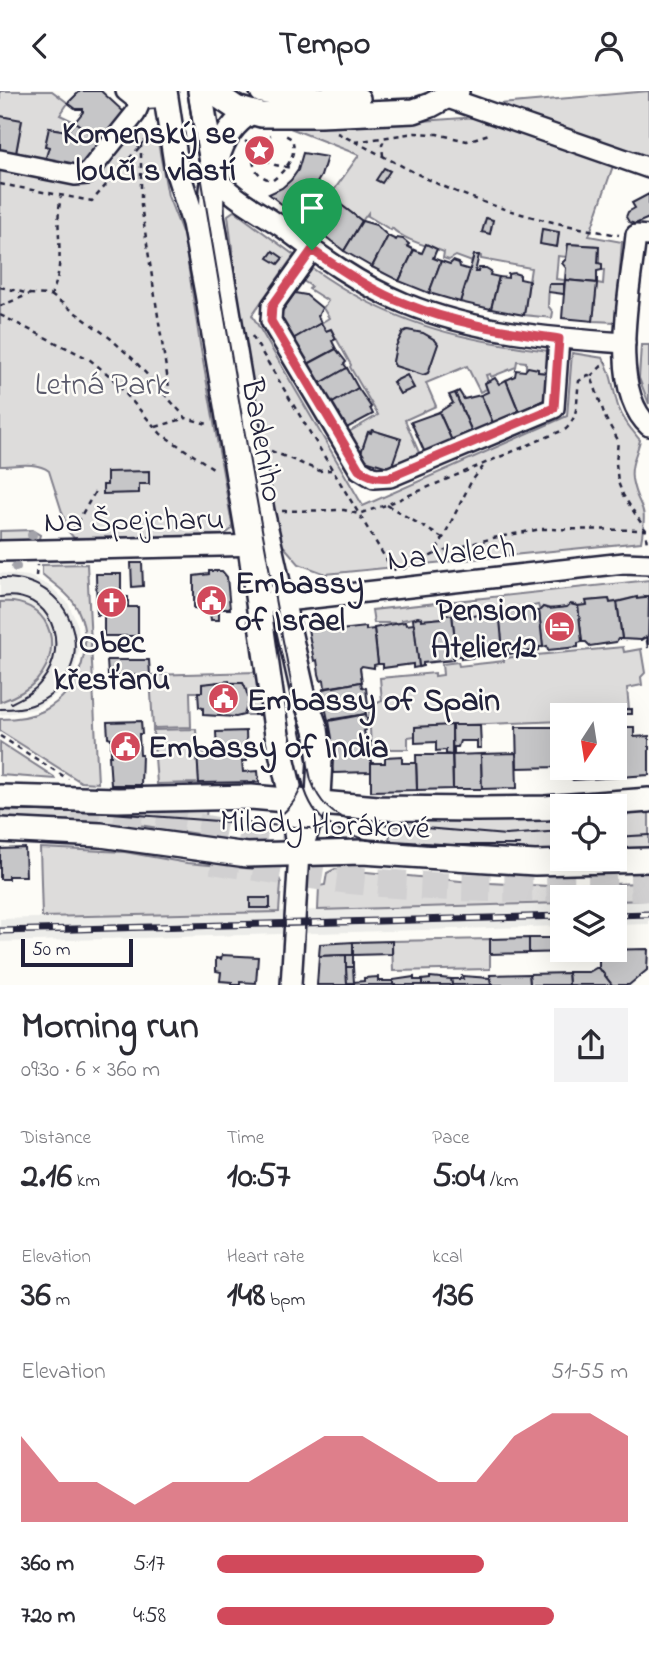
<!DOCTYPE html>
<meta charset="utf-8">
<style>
:root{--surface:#fff;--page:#f2f2f3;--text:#2b2b33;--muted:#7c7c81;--accent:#d1495b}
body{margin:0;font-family:"Indie Flower",sans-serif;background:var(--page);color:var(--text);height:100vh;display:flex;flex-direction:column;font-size:26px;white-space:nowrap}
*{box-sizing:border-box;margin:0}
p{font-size:23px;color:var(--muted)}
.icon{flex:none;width:38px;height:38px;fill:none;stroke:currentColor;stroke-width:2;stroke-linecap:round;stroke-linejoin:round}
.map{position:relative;height:894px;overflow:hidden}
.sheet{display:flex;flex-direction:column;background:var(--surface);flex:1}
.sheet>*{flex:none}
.needle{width:46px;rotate:192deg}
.tools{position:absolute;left:550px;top:612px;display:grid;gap:14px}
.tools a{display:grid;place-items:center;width:77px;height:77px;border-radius:0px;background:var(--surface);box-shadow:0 7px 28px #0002;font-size:35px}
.scale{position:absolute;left:21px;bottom:18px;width:112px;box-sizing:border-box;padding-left:7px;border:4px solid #22223b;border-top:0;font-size:19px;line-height:24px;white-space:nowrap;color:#22223b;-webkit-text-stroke:5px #fdfcf7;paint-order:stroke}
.pin{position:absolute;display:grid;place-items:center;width:60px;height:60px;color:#fff;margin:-72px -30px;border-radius:50% 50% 50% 0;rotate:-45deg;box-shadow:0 0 7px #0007}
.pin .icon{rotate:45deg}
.round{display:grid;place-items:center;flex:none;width:74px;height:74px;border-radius:0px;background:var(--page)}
.overview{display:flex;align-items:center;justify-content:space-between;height:119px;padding:0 21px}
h1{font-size:38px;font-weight:700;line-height:52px}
.metrics{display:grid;grid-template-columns:repeat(3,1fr);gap:10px;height:119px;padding:7px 21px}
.metrics div{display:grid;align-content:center}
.metrics b{font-size:35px;font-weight:700}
.metrics small{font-size:19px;font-weight:400}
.metrics p{font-size:19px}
.chart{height:196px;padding:14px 21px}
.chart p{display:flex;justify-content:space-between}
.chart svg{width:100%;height:126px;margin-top:7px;fill:var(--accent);opacity:.7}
ul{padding:0 21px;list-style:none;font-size:23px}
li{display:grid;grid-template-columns:112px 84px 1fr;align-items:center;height:52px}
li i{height:18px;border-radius:9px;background:var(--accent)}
header{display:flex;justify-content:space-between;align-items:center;height:91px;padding:0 21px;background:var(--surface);font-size:32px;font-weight:700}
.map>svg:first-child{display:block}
.built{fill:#ecece9}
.green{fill:#dddcdb;stroke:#807f8b;stroke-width:2;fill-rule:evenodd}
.building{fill:#c6c6c8;stroke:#22223b;stroke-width:2}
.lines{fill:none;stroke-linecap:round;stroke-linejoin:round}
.highway-tunnel{stroke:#d1d0d1;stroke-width:28;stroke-dasharray:28 14;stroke-linecap:butt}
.minor-casing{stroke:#22223b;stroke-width:24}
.major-casing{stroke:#22223b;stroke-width:28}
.path{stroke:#22223b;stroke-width:2.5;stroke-dasharray:5 5;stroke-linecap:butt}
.minor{stroke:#fdfcf7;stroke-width:19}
.major{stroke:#fdfcf7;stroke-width:23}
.tram{stroke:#22223b;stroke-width:2}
.rail-casing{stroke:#22223b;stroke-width:7}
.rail{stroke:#fdfcf7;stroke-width:4.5;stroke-dasharray:13;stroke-linecap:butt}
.tree{fill:#a3a3aa}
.route-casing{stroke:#fff;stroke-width:14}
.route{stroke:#d1495b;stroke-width:9}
.labels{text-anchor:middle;stroke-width:5;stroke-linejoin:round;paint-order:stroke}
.poi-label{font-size:32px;font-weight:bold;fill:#22223b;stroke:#fdfcf7;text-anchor:start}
.park-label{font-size:32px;fill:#5a5a6b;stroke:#fdfcf7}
.street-label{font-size:32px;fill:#22223b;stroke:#fdfcf7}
</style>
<header><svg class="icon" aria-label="back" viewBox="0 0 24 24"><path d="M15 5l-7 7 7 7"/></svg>Tempo<svg class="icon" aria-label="person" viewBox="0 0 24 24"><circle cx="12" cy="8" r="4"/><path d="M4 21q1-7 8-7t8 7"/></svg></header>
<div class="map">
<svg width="649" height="894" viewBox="0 0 649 894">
<rect width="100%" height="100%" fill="#fdfcf7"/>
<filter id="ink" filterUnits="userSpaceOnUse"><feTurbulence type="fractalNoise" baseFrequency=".0143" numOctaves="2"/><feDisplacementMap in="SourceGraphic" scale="14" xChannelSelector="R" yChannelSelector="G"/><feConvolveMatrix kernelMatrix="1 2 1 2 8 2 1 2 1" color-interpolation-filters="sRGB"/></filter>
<g filter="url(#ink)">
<g class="built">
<path d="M0 482 29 485 50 495 68 512 78 535 79 547V559L74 581 61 600 35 618 0 624V611L20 603 36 590 47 574 51 562 34 517 16 511H0Z"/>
<path d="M649 809V833L614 834V810Z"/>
<path d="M562 812V835L0 851V828Z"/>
</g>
<g class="green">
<path d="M0 0H52L68 12 60 24 75 31 67 40 49 37 45 55 49 56 48 69 16 62 22 30 0 25Z"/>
<path d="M649 0V71L500 19V13Z"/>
<path d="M477 26 614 72 589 145 622 151 616 231 593 230 597 192 603 193 604 179H602V174L599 173V155L568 153 567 166 558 165 556 188 565 189 564 193H549L548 215 553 221 552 227 524 224 531 177 481 168V165L475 164 472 171 456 165 449 169 443 167 444 161C428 155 403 149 392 137L391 139 368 125V122L362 130 340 113 334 114 327 109 359 64 290 37 325 33H381ZM543 138 559 142 557 156 541 153Z"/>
<path d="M136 35 150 48 158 51 168 105 184 146 200 253 232 433V438L224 444 74 447 68 440 49 380C36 370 15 375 0 375V77L77 92Z"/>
<path d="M234 120 294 164 252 224 363 415 567 325 572 262 603 267C612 280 613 300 618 315 623 329 631 338 640 349 637 363 630 373 632 388 638 422 649 407 641 451L326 483 299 473 280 451 240 223 228 124Z"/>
<path d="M312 177C387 231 458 249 549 260L547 282 538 281V278L526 277V271L517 270 516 276 491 286 490 283 486 284 488 290 485 292 487 298 480 301 467 275 426 292 436 315 405 329 420 364 391 377 400 348 372 339 368 341 360 365 347 342 378 324 350 276 351 274 331 238 326 240 321 232 329 227 323 217 328 210 309 198 311 195 303 190ZM407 239C418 242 431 242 438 253L428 282 423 284 395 275 393 270C396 260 397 245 407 239ZM407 285 414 297 400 303 393 291Z"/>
<path d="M641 254H649V313L639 287Z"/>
<path d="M32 439 40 444 38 451 0 452V440Z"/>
<path d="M87 473 98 692 81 691 0 640V628C15 628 29 627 43 620 81 601 98 550 74 512 65 499 53 493 42 483V474Z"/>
<path d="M649 489V505L637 508V506L610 512 609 508 587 510V514L577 515 573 513C563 518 555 519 543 516L540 520 538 514 511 520 510 518 491 520 490 523 462 526 461 523 443 525V527L422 529 418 526 402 529V532H374L372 519Z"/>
<path d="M0 511C47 506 67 554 37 589 27 600 14 606 0 611Z"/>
<path d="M623 556 624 561 641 558 645 582 641 586 642 594 627 597 629 618 567 619V625H562V630L415 636V645L408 646V658H371L369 616 382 610 380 587 435 582V585L443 584 442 573 458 571 459 575 504 570V567Z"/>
<path d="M257 581 263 616 254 618V624H244L249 609 243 592 216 591 202 601H190L191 636 153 637 150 584Z"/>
<path d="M196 638 199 692 157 693 153 639Z"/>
<path d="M0 651 54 686 55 688 0 684Z"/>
<path d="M0 714 207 716 204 744 139 734 0 731Z"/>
<path d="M649 718V761L614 763V720Z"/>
<path d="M562 724V764L389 754 391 727Z"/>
<path d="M40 757 125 761 187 772 267 779 277 782 281 792 279 821 42 826Z"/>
<path d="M335 778 471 791 549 795 642 792 649 793V809L614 810V807H562V812L318 819 319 795 325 794 327 782Z"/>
<path d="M490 848V878L393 880 392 850Z"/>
</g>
<g class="building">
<path d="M80 0H101L124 21 100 50 75 31 83 21V18H76L68 12Z"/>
<path d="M0 25 22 29 16 62 0 59Z"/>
<path d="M75 31 100 50 80 75 49 70 46 66 49 56 45 55 49 37 67 40Z"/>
<path d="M303 62 327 66 326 69 321 85 313 98 304 109 289 119 269 103 282 97 291 89 298 79Z"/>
<path d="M384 77 390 80 382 92 376 89Z"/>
<path d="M649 103V127L635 133 629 131 626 126 628 121 635 117 632 112Z"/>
<path d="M340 113 362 130 344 160 317 139 334 114Z"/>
<path d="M486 127 493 129 490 143 482 141Z"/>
<path d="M362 130 376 134 388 145 372 176 344 160Z"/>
<path d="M542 138 559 141 557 156 540 153Z"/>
<path d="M388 145 396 149 397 147 403 148 409 153 407 155 414 159 399 190 372 176Z"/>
<path d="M426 153 437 158 433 167 441 170 429 202 399 190 414 159 422 162Z"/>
<path d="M568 153 599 155 598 172 602 173V179L597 180V192L565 189 566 177 562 172 566 168Z"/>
<path d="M273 160 283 167 278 173 268 167Z"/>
<path d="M474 164H479L475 181H478L479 177H486L491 180 490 184 499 186 491 218 460 211Z"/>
<path d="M441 170 450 173 453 170 459 172 460 176 470 179 460 211 429 202Z"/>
<path d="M514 182 520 184V188L529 190 524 224 491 218 499 186 508 187V183Z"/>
<path d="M565 189 597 192 593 230 562 227Z"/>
<path d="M549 193H564V203L548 201Z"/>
<path d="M295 202 306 204 322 217 318 225 321 232 293 248 280 227 281 222Z"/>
<path d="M321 232 326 240 331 238 336 248 332 250 336 258 308 273 293 248Z"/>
<path d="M407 239 423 242 435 249 438 253 428 282 423 284 395 275 393 271 396 255 403 241Z"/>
<path d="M336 258 346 271 344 273 347 277 319 293 308 273Z"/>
<path d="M528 276 538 278V281L547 282 544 309 519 321 506 289 515 285 516 279 525 280Z"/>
<path d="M347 277 358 297 331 313 319 293Z"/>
<path d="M407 284 414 297 400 303 393 291Z"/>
<path d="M495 287 499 293 506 289 519 321 493 332 481 304 488 301 485 292Z"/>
<path d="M358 297 371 316 370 317 373 323 345 338 331 313Z"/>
<path d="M459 300 464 308 481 304 493 332 472 341 455 302Z"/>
<path d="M455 302 472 341 452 350 439 321 453 312 449 304Z"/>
<path d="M439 321 452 350 425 362 411 331Z"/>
<path d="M372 339 401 348 391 377 362 368 360 365 368 341 371 342Z"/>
<path d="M149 380V393H139V402L103 403V394H107V381Z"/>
<path d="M131 472H142L143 495 132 496Z"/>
<path d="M209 480H222L227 486 230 518H219V529H211L210 522H203V518L194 517V485L209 483Z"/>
<path d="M96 483H121V506H128V516H138V545H104V523L97 524Z"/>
<path d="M645 505H649L648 557 646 546 641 549 622 548 617 511 637 506V508L646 507Z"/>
<path d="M609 508 610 512 617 511 622 548H618L616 551 590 555 586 551H582L578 515 587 514 586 510Z"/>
<path d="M570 513 578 515 582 551 578 552V556L548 559 547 555 543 556 539 520 543 516 549 518 567 516Z"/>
<path d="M530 515V520H539L543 556H539V559L508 563V559L503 560 499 524 507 523V518H511V520L526 518V516Z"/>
<path d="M499 519 503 560H499L500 563 461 568V565H457L452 524 472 525 490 523V520Z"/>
<path d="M446 523 452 524 457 565 453 566V569L423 572V575L419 576 413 528 418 526 422 527V529L443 527Z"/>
<path d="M405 531 406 534 414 533 419 576 413 577V573L383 577V573H378L374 537Z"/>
<path d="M340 535V539L366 536V539L374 538 378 573 374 574V577L362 575 360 577 362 591 325 597 324 589 321 590 319 583 317 569 314 570 308 538Z"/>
<path d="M107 569H149L150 584 108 585Z"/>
<path d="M229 590V592H243L245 596 249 609 244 624 236 626 203 624V617L199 616 198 601H202V593Z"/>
<path d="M361 591 362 596 366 597 368 614 364 616 366 623 328 629 322 602 323 598Z"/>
<path d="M263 616 264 624H254V618Z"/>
<path d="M632 618V623H616V636H634V646L649 645V684L573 689 565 682V677H614V625H567V619Z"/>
<path d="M366 623 368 633H365L366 639 364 640 366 649H371V681L333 682 327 647H332L329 630Z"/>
<path d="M141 630 142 643H139L140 664H142L141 694H111L109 665H111V647L108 646 107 631Z"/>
<path d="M452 634H480L481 657H477V650H460L458 656H454V664L481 663 482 698H453Z"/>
<path d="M452 634V664L446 663V659L436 660V651L415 652V636Z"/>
<path d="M516 636H562V676L517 677Z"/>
<path d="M246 640 247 670H242L243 681 258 680 259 691 199 692 197 661H217L216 641Z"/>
<path d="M516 662 517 697 482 698 481 663Z"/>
<path d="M416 664H452L453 698 417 699Z"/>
<path d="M402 665V672H416L417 699 371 700V672H385V666Z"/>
<path d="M25 757 26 785H8V788H0V758Z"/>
<rect x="250" y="807" width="20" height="10"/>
<path d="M529 847V862L490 863V848Z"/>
<path d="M529 847H562V859H568V861L529 862Z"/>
<path d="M392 850V863L353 864V851Z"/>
<path d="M353 851V864L319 865 320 853Z"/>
<path d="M648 858 647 879 629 894H612L599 877V859Z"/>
<path d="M222 864 258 866 256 892 240 891V894H232V891L220 890 221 881 216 880V867L221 868Z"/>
<path d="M346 864 347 892H354V894H317L319 865Z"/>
<rect x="346" y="864" width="7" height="12"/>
<path d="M346 876H353L354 892H347Z"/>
<path d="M596 877H599L612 894H569L568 881H589Z"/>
<path d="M568 882 569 894H530L529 883Z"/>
<path d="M529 883 530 894H491L490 884Z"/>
<path d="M462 885 490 887 491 894H452L451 888H463Z"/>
<path d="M378 886V890H393V894H354V891L364 890V887Z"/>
<path d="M414 886V889H422V894H393V889Z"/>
<path d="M430 886 451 888 452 894H422V889L430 888Z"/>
</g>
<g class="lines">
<g class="highway-tunnel">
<path d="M74 713 268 750 320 757"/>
<path d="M212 769C268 778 325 787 382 792 471 799 560 798 649 796"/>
</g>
<defs>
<g id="minor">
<path d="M126 0 136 8 154 7"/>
<path d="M445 6 649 77"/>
<path d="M0 69 75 84 87 83 135 23 141 9"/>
<path d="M214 84C231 107 259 120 282 136 320 165 360 194 404 212 474 241 550 247 625 252"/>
<path d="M649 145 636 144C631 195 607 298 649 335"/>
<path d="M312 159 272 215 271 230 359 378 374 387 390 386 554 317 559 248"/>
<path d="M0 460 265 454"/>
<path d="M259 513 624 472 649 473"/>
<path d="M291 894 299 762"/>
</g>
<g id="major">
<path d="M165 0 177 79 194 132 207 202 250 456 277 644 290 700 299 762"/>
<path d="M200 0 213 78"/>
<path d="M211 0 236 17 261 24H320L414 20 431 14 457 0"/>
<path d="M262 0 303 8H358"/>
<path d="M250 22C216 41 210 89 212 125L262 420 303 602 316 638 320 669 318 705 300 759"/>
<path d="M0 706 118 709 251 706 378 717 476 718 545 717 649 709"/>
<path d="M0 739 101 744 247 764 362 761 535 772 649 769"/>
</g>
</defs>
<use href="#minor" class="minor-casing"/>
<use href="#major" class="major-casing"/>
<g class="path">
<path d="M337 42C371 58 404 77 438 93 496 119 557 134 619 144"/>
<path d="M245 50 256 57V63L275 74 292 77"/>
<path d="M260 51 271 58"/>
<path d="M355 51 415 42 437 43 467 50 492 42"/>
<path d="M141 52V114L171 310"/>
<path d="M256 57 262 48 271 44"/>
<path d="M254 60C250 74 258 88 273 89 285 80 298 64 292 48L285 44"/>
<path d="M383 65 382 54 386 46"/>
<path d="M0 93 92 110 151 43"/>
<path d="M293 122 309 110 306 107"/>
<path d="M0 196 30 203 51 204C68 170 53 140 61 106"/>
<path d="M51 204 110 247 133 268 186 327 211 334"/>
<path d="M0 215 30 203"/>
<path d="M0 224 89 268 110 285 161 343 216 379"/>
<path d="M252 245 389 473 397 481"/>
<path d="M591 285 606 271"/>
<path d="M156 336 186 327"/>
<path d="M271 360 320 380 331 379"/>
<path d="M387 414 444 448"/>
<path d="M282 420 344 419 358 423 386 414 566 338C580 323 576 308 579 290L588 284 591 285 606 328 618 349 616 372 618 391 623 404 645 438 647 453"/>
<path d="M72 440 95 401"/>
<path d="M435 463 493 447 541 438 649 439"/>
<path d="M403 478 435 463 471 391 486 372"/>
<path d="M36 485 37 474"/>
<path d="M0 645 68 688"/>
</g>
<use href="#minor" class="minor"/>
<use href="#major" class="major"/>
<g class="tram">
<path d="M187 0C225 230 263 460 311 689 319 711 332 726 356 731L506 744 562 740"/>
<path d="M0 487C81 484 103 587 32 614 22 618 11 618 0 618"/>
<path d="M0 506C51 498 71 554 42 590 34 601 23 606 11 612"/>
<path d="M301 684C310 729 332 741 374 750"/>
<path d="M0 719 111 722 335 739"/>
<path d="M268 732C286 723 296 711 303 692"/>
<path d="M614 746 649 744"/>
<path d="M367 749 429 754H520"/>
</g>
<defs>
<g id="rail">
<path d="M614 824 649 823"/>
<path d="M0 840 562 825"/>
</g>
</defs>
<use href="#rail" class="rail-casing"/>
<use href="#rail" class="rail"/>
</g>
<g class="tree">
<circle cx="32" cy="444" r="5"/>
<circle cx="16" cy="476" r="5"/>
</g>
</g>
<g class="lines" filter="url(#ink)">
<defs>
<path id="route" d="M312 159C342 179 372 200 406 213 456 233 507 240 559 248L554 317 390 386C378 388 369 386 359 378L271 230 272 215Z"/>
</defs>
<use href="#route" class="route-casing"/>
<use href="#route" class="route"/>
</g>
<defs>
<symbol id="sight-disc" viewBox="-11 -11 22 22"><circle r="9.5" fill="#d1495b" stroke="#fdfcf7"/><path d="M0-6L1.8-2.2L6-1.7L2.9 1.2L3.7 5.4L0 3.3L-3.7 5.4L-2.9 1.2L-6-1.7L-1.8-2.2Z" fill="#fff"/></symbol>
<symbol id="civic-disc" viewBox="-11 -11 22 22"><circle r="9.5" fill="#d1495b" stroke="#fdfcf7"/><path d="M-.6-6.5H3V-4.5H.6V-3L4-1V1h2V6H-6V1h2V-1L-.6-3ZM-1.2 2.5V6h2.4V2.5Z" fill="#fff"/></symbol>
<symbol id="church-disc" viewBox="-11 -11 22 22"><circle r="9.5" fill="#d1495b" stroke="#fdfcf7"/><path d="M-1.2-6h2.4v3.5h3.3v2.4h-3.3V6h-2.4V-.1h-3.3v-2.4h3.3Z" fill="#fff"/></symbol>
<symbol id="hotel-disc" viewBox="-11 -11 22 22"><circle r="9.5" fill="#d1495b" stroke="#fdfcf7"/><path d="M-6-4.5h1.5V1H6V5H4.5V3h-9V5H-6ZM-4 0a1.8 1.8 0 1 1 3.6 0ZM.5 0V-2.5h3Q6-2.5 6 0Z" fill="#fff"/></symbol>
</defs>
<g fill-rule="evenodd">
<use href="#sight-disc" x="242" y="42" width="35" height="35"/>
<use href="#civic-disc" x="194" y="492" width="35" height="35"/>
<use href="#church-disc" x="94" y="494" width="35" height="35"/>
<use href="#hotel-disc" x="542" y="518" width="35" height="35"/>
<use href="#civic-disc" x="206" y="590" width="35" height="35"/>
<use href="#civic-disc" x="108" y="638" width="35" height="35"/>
</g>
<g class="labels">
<g class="poi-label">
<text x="236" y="52" text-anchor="end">Komenský se<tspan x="236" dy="37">loučí s vlastí</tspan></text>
<text x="235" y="502">Embassy<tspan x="235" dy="37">of Israel</tspan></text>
<text x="537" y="529" text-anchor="end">Pension<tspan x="537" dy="37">Atelier12</tspan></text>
<text x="112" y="561" text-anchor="middle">Obec<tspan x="112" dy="37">křesťanů</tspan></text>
<text x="247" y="619">Embassy of Spain</text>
<text x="148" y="666">Embassy of India</text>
</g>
<g class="park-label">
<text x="102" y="303">Letná Park</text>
</g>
<g class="street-label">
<text transform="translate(264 349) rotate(80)" y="11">Badeniho</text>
<text transform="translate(134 428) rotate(-1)" y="11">Na Špejcharu</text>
<text transform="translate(451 461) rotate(-6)" y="11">Na Valech</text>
<text transform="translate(325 732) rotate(2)" y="11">Milady Horákové</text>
</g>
</g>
</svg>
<div class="tools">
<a><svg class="needle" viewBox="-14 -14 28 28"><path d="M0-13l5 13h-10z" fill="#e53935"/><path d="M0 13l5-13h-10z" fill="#7c7c81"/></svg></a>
<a><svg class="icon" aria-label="locate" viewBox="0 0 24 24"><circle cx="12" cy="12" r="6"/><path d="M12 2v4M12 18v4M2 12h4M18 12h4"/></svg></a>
<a><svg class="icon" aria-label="layers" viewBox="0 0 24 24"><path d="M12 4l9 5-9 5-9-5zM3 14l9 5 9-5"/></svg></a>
</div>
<div class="scale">50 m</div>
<div class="pin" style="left:312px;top:159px;background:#1e9e55"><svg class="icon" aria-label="arrive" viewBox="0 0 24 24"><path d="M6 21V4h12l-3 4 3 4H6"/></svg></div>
</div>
<section class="sheet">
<div class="overview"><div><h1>Morning run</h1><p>09:30 · 6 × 360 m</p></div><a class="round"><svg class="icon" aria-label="share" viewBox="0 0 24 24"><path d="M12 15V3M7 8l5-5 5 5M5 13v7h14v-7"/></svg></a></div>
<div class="metrics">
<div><p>Distance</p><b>2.16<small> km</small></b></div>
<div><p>Time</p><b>10:57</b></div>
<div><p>Pace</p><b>5:04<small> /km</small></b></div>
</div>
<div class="metrics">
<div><p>Elevation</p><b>36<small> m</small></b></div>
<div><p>Heart rate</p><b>148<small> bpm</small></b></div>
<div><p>kcal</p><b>136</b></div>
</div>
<div class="chart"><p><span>Elevation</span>51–55 m</p>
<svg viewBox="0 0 160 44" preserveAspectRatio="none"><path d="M0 44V14L10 30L20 30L30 38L40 30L50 30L60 30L70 22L80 14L90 14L100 22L110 30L120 30L130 14L140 6L150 6L160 14V44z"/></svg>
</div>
<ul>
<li><b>360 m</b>5:17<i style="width:65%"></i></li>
<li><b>720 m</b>4:58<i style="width:82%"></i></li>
</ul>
</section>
